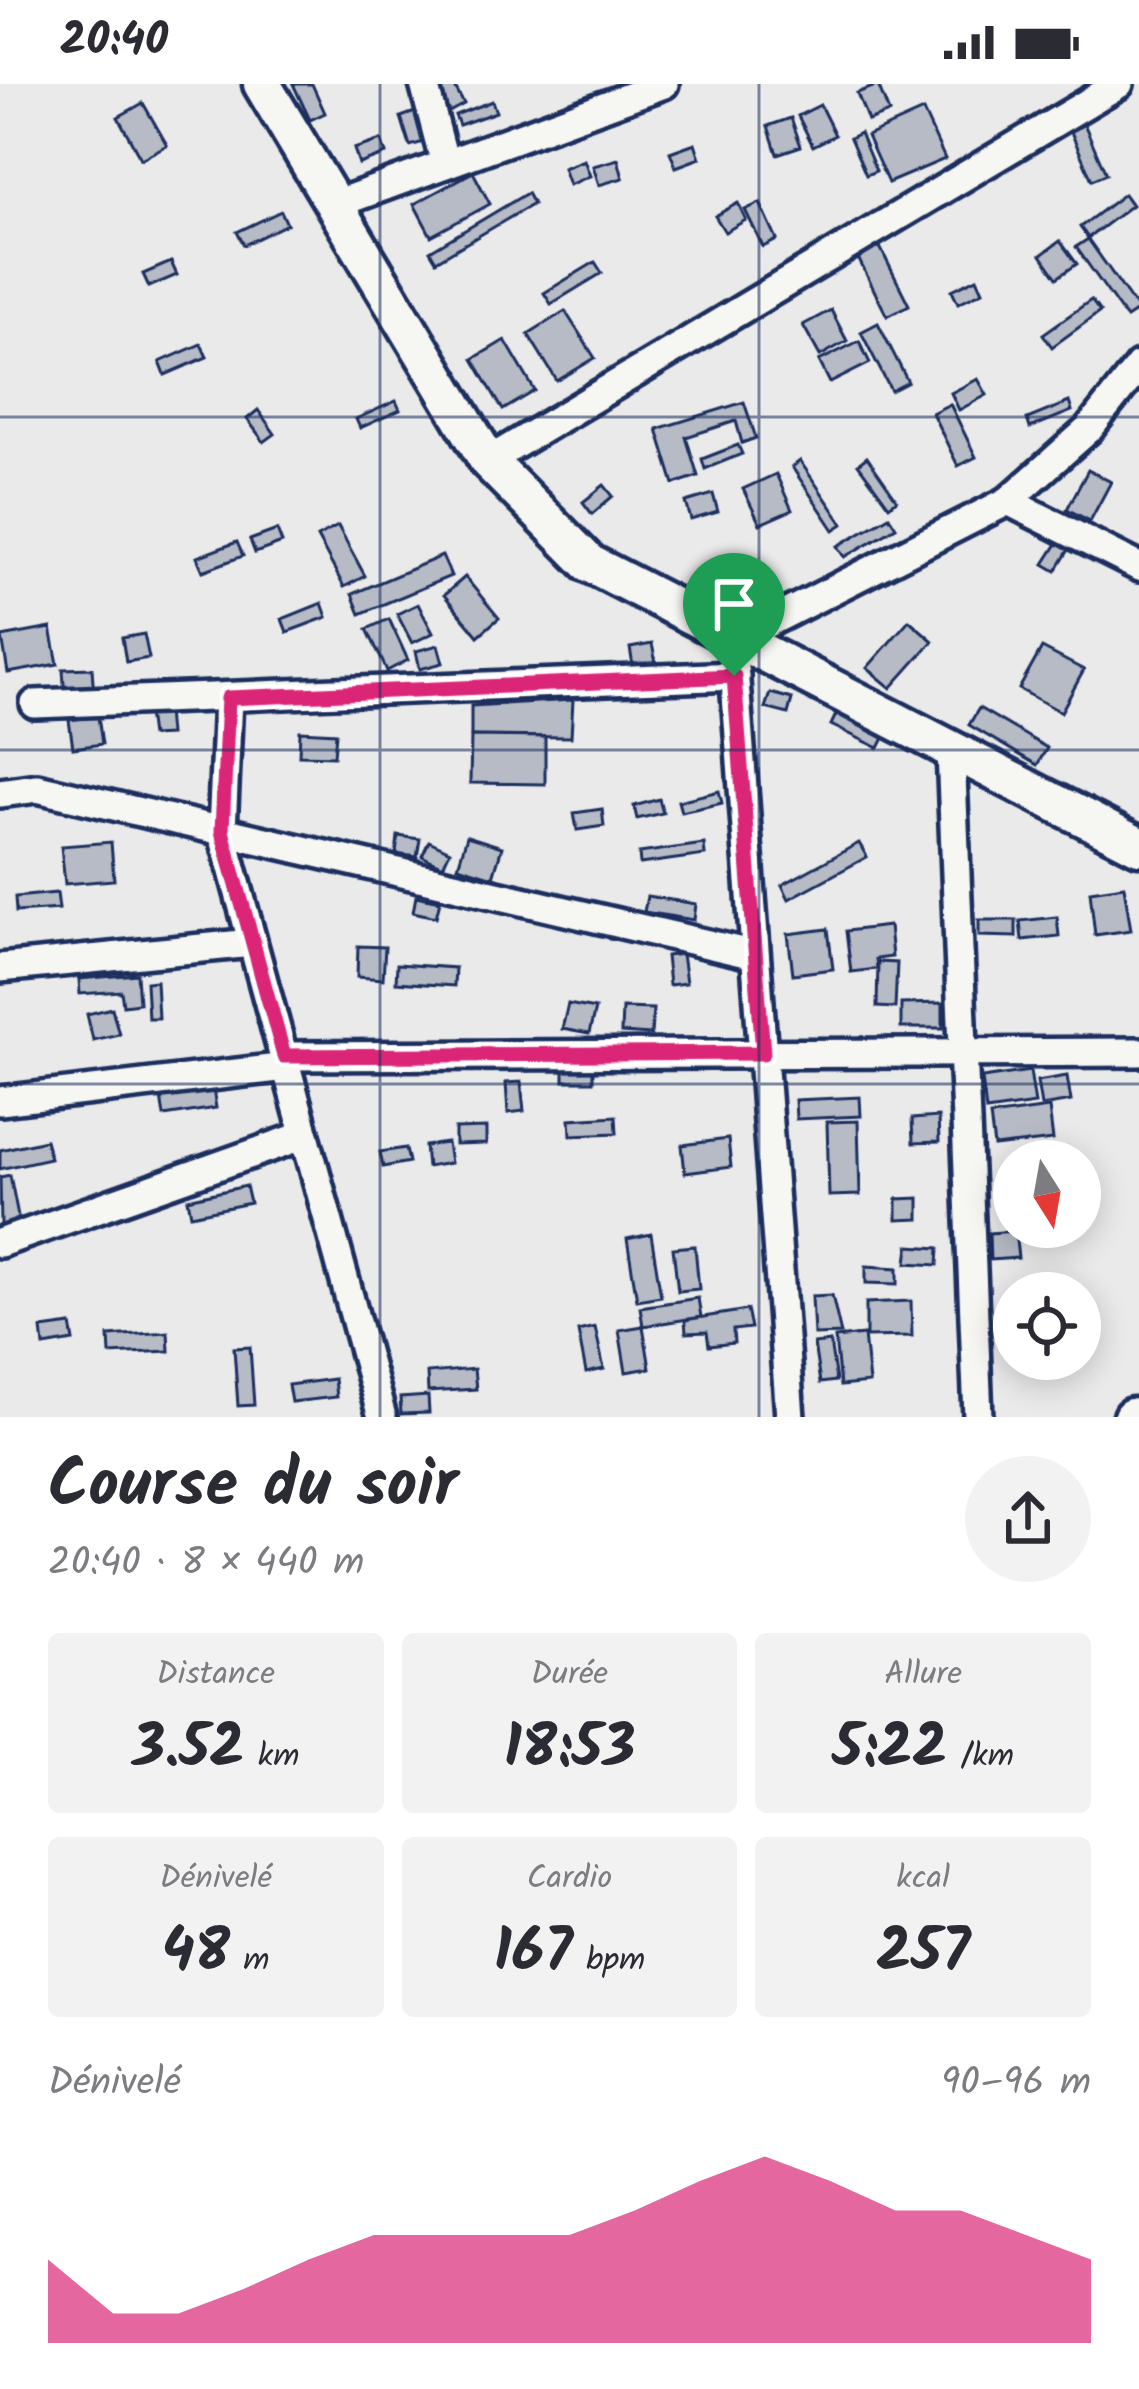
<!DOCTYPE html>
<html lang="fr">
<meta charset="utf-8">
<style>
:root{--surface:#fff;--page:#f2f2f3;--text:#2b2b33;--muted:#7c7c81;--accent:#db2777}
body{margin:0;font-family:Kalam,sans-serif;background:var(--page);color:var(--text);height:100vh;display:flex;flex-direction:column;font-size:45px;white-space:nowrap}
*{box-sizing:border-box;margin:0}
p{font-size:39px;color:var(--muted)}
.icon{flex:none;width:66px;height:66px;fill:none;stroke:currentColor;stroke-width:2;stroke-linecap:round;stroke-linejoin:round}
.map{position:relative;height:1333px;overflow:hidden}
.drawer{display:flex;flex-direction:column;background:var(--surface);flex:1}
.drawer>*{flex:none}
.needle{width:78px;rotate:169deg}
.buttons{position:absolute;left:993px;top:1056px;display:grid;gap:24px}
.buttons a{display:grid;place-items:center;width:108px;height:108px;border-radius:50%;background:var(--surface);box-shadow:0 6px 30px #0003;font-size:60px}
.pin{position:absolute;display:grid;place-items:center;width:102px;height:102px;color:#fff;margin:-123px -51px;border-radius:50% 50% 50% 0;rotate:-45deg;box-shadow:0 0 12px #0007}
.pin .icon{rotate:45deg}
.round{display:grid;place-items:center;flex:none;width:126px;height:126px;border-radius:63px;background:var(--page)}
.headline{display:flex;align-items:center;justify-content:space-between;height:204px;padding:0 48px}
h1{font-size:66px;font-weight:700;line-height:90px}
.metrics{display:grid;grid-template-columns:repeat(3,1fr);gap:18px;height:204px;padding:12px 48px}
.metrics div{display:grid;align-content:center;border-radius:12px;background:var(--page);text-align:center}
.metrics b{font-size:60px;font-weight:700}
.metrics small{font-size:33px;font-weight:400}
.metrics p{font-size:33px}
.chart{height:336px;padding:24px 48px}
.chart p{display:flex;justify-content:space-between}
.chart svg{width:100%;height:216px;margin-top:12px;fill:var(--accent);opacity:.7}
.status{display:flex;justify-content:space-between;align-items:center;height:84px;padding:0 60px;background:var(--surface);direction:ltr}
.status svg{height:33px;fill:currentColor}
.map>svg:first-child{display:block}
.building{fill:#b6bbc6;stroke:#1b2f5e;stroke-width:3}
.lines{fill:none;stroke-linecap:round;stroke-linejoin:round}
.street-casing{stroke:#1b2f5e;stroke-width:36}
.secondary-casing{stroke:#1b2f5e;stroke-width:45}
.street{stroke:#f6f6f2;stroke-width:27}
.secondary{stroke:#f6f6f2;stroke-width:36}
.route-casing{stroke:#fff;stroke-width:24}
.route{stroke:#db2777;stroke-width:15}
.grid{fill:none;stroke:#1b2f5e;stroke-width:3;stroke-opacity:0.55}
</style>
<div class="status"><b>20:40</b><svg viewBox="0 0 49 12"><path d="M0 12V9h3v3zM5 12V6h3v6zM10 12V3h3v9zM15 12V0h3v12zM26 1h20v11H26zM47 4h2v5h-2z"/></svg></div>
<div class="map">
<svg width="1139" height="1333" viewBox="0 0 1139 1333">
<rect width="100%" height="100%" fill="#e9eae9"/>
<filter id="ink" filterUnits="userSpaceOnUse"><feTurbulence type="fractalNoise" baseFrequency=".00833" numOctaves="2"/><feDisplacementMap in="SourceGraphic" scale="24" xChannelSelector="R" yChannelSelector="G"/><feConvolveMatrix kernelMatrix="1 2 1 2 8 2 1 2 1" color-interpolation-filters="sRGB"/></filter>
<g filter="url(#ink)">
<g class="building">
<path d="M293 0H312L325 29 310 36Z"/>
<path d="M453 0 464 20 449 28 437 5Z"/>
<path d="M878 1 889 29 868 37 857 9Z"/>
<path d="M492 17 496 28 459 41 455 31Z"/>
<path d="M143 19 167 61 141 75 118 33Z"/>
<path d="M820 21 835 51 813 62 798 32Z"/>
<path d="M923 27 945 75 888 99 867 52Z"/>
<path d="M415 28 424 58 410 62 401 33Z"/>
<path d="M791 34 801 62 777 70 768 42Z"/>
<path d="M1082 35 1106 90 1092 96 1068 41Z"/>
<path d="M860 49 876 87 866 91 850 54Z"/>
<path d="M381 56 386 70 359 80 354 65Z"/>
<path d="M695 59 700 74 676 83 670 68Z"/>
<path d="M618 75 623 94 599 101 593 82Z"/>
<path d="M584 76 590 92 569 101 563 84Z"/>
<path d="M473 88 490 120 431 152 414 120Z"/>
<path d="M527 109 533 120 436 177 430 167Z"/>
<path d="M1124 110 1132 121 1088 154 1080 143Z"/>
<path d="M738 119 746 136 725 148 715 132Z"/>
<path d="M760 119 777 156 763 163 745 126Z"/>
<path d="M281 127 287 140 244 161 237 148Z"/>
<path d="M1088 155 1138 226 1126 234 1076 163Z"/>
<path d="M1060 157 1077 180 1057 194 1041 171Z"/>
<path d="M879 161 909 221 887 232 857 172Z"/>
<path d="M171 178 177 191 149 203 143 190Z"/>
<path d="M595 178 602 189 551 220 544 209Z"/>
<path d="M977 194 983 207 958 219 952 206Z"/>
<path d="M1091 216 1100 228 1052 263 1043 250Z"/>
<path d="M831 226 847 257 820 272 803 241Z"/>
<path d="M565 227 595 274 557 297 528 250Z"/>
<path d="M878 239 908 298 891 307 861 248Z"/>
<path d="M505 256 535 307 503 326 473 275Z"/>
<path d="M859 257 870 279 830 299 819 277Z"/>
<path d="M201 260 207 273 165 291 160 278Z"/>
<path d="M978 295 987 311 959 326 951 309Z"/>
<path d="M396 317 400 326 360 344 356 335Z"/>
<path d="M744 318 756 354 742 359 736 337 686 353 698 392 674 400 657 345Z"/>
<path d="M1069 318 1072 327 1030 344 1027 335Z"/>
<path d="M950 320 976 373 958 382 932 329Z"/>
<path d="M258 326 275 350 264 358 247 335Z"/>
<path d="M738 361 742 370 705 385 702 375Z"/>
<path d="M867 373 897 416 889 422 858 380Z"/>
<path d="M800 377 843 440 834 446 792 383Z"/>
<path d="M1088 386 1111 398 1090 437 1067 425Z"/>
<path d="M776 390 792 426 760 440 743 405Z"/>
<path d="M604 401 613 412 592 430 583 418Z"/>
<path d="M713 410 718 428 691 436 686 418Z"/>
<path d="M889 432 896 443 845 473 838 462Z"/>
<path d="M338 442 365 492 344 503 317 453Z"/>
<path d="M277 446 282 459 255 469 250 456Z"/>
<path d="M1062 452 1073 459 1056 487 1044 480Z"/>
<path d="M237 458 243 472 203 487 197 473Z"/>
<path d="M442 472 451 492 360 530 352 510Z"/>
<path d="M465 493 499 534 478 552 444 511Z"/>
<path d="M322 519 327 533 287 548 282 535Z"/>
<path d="M418 520 433 549 412 559 397 530Z"/>
<path d="M389 535 408 576 387 587 367 545Z"/>
<path d="M909 536 933 557 891 604 867 584Z"/>
<path d="M51 544 58 580 8 589 2 553Z"/>
<path d="M144 550 149 574 126 578 122 554Z"/>
<path d="M652 560 656 579 633 582 630 564Z"/>
<path d="M438 561 443 579 420 585 416 567Z"/>
<path d="M1042 564 1084 586 1061 628 1019 605Z"/>
<path d="M92 584 94 613 65 615 63 585Z"/>
<path d="M770 609 792 615 788 630 765 624Z"/>
<path d="M573 616 571 653 471 652V622Z"/>
<path d="M842 618 891 640 879 664 831 641Z"/>
<path d="M979 624 1047 664 1037 681 969 641Z"/>
<path d="M167 627 169 651 151 652 148 629Z"/>
<path d="M98 632 102 660 73 664 69 636Z"/>
<path d="M300 647 336 649 334 672 299 671Z"/>
<path d="M471 652 545 653V700L470 699Z"/>
<path d="M719 707 722 719 681 728 678 717Z"/>
<path d="M659 715 663 729 637 735 634 722Z"/>
<path d="M602 725 604 742 577 746 574 729Z"/>
<path d="M398 752 420 755 417 773 396 770Z"/>
<path d="M467 752 502 763 493 793 458 782Z"/>
<path d="M429 757 450 767 443 782 422 772Z"/>
<path d="M111 758 114 796 65 800 61 762Z"/>
<path d="M859 759 867 773 789 815 782 801Z"/>
<path d="M704 760 705 771 640 780 639 769Z"/>
<path d="M1124 802 1131 846 1095 851 1090 807Z"/>
<path d="M57 809 59 825 16 828 15 813Z"/>
<path d="M416 812 440 817 436 833 413 828Z"/>
<path d="M647 812 696 820 694 836 644 828Z"/>
<path d="M1057 833 1059 852 1022 856 1020 837Z"/>
<path d="M979 836H1016V853L979 852Z"/>
<path d="M889 842 892 873 876 875 877 885 851 888 846 847Z"/>
<path d="M828 845 833 885 793 890 788 850Z"/>
<path d="M358 862 385 863 383 895 357 893Z"/>
<path d="M682 870 686 899 669 901 666 872Z"/>
<path d="M878 878 897 879 895 924 877 923Z"/>
<path d="M397 880 455 884 454 902 396 898Z"/>
<path d="M137 890 139 919 123 921 121 907 80 910 79 895Z"/>
<path d="M156 897 158 934H148L146 898Z"/>
<path d="M943 919V944H901V920Z"/>
<path d="M568 920 595 925 589 950 562 945Z"/>
<path d="M112 924 119 950 93 956 87 930Z"/>
<path d="M622 924 653 925 651 951 621 949Z"/>
<path d="M564 979 593 980V997H564Z"/>
<path d="M1030 987 1035 1020 986 1027 982 994Z"/>
<path d="M1067 992 1071 1017 1041 1022 1037 997Z"/>
<path d="M521 998 524 1027 508 1029 506 999Z"/>
<path d="M213 1005 216 1024 164 1032 161 1013Z"/>
<path d="M860 1013 861 1032 796 1035 795 1016Z"/>
<path d="M1049 1024 1053 1056 994 1063 990 1032Z"/>
<path d="M616 1032 617 1049 571 1051 570 1035Z"/>
<path d="M938 1033 939 1058 913 1059 912 1035Z"/>
<path d="M858 1037 860 1111 829 1112 827 1038Z"/>
<path d="M486 1044V1060L455 1061V1045Z"/>
<path d="M728 1055 731 1083 685 1089 682 1061Z"/>
<path d="M45 1056 50 1074 0 1085V1066Z"/>
<path d="M447 1059 450 1079 427 1083 425 1062Z"/>
<path d="M406 1064 409 1078 383 1083 380 1068Z"/>
<path d="M10 1091 19 1137 1 1141 0 1093Z"/>
<path d="M246 1102 250 1119 191 1131 188 1115Z"/>
<path d="M919 1114V1135L897 1136V1115Z"/>
<path d="M1015 1147 1018 1174 990 1176 989 1149Z"/>
<path d="M651 1150 661 1212 637 1216 627 1155Z"/>
<path d="M695 1162 699 1205 678 1207 673 1164Z"/>
<path d="M909 1162 939 1164 938 1181 907 1179Z"/>
<path d="M866 1182 898 1184V1200L866 1199Z"/>
<path d="M832 1211 841 1250 814 1251 812 1212Z"/>
<path d="M698 1214 701 1233 643 1242 640 1223Z"/>
<path d="M911 1217 912 1252 866 1253V1219Z"/>
<path d="M747 1226 751 1244 733 1246 734 1259 709 1262 707 1248 686 1249 685 1236Z"/>
<path d="M71 1241 74 1257 44 1262 42 1245Z"/>
<path d="M643 1242 650 1284 626 1288 619 1246Z"/>
<path d="M595 1243 604 1285 586 1289 578 1247Z"/>
<path d="M168 1248 169 1267 110 1270 109 1252Z"/>
<path d="M864 1251 869 1299 840 1302 835 1254Z"/>
<path d="M830 1258 836 1297 820 1299 814 1260Z"/>
<path d="M250 1263 254 1321 238 1322 234 1264Z"/>
<path d="M474 1285 476 1305 428 1308 427 1289Z"/>
<path d="M334 1295 336 1313 291 1318 288 1301Z"/>
<path d="M428 1312 429 1329 401 1330 400 1314Z"/>
</g>
<g class="lines">
<defs>
<g id="street">
<path d="M424 0 445 80"/>
<path d="M333 121 664 0"/>
<path d="M488 377 1119 0"/>
<path d="M1008 417 1139 483"/>
<path d="M228 614 222 747 382 1333"/>
<path d="M35 620 735 592"/>
<path d="M951 667 978 1333"/>
<path d="M0 709 37 704 755 871"/>
<path d="M0 884 252 859"/>
<path d="M284 972 1139 968"/>
<path d="M0 1017 287 983"/>
<path d="M0 1159 305 1051"/>
<path d="M790 1333 732 557 1008 417 1089 345 1139 282"/>
</g>
<g id="secondary">
<path d="M262 0 488 377 589 479 1139 762"/>
<path d="M1132 1333H1139"/>
</g>
</defs>
<use href="#street" class="street-casing"/>
<use href="#secondary" class="secondary-casing"/>
<use href="#street" class="street"/>
<use href="#secondary" class="secondary"/>
</g>
</g>
<g class="lines" filter="url(#ink)">
<defs>
<path id="route" d="M734 592 763 969 284 972 222 747 228 614Z"/>
</defs>
<use href="#route" class="route-casing"/>
<use href="#route" class="route"/>
</g>
<path class="grid" d="M380 0V1333M759 0V1333M0 333H1139M0 666H1139M0 1000H1139"/>
</svg>
<div class="buttons">
<a><svg class="needle" viewBox="-14 -14 28 28"><path d="M0-13l5 13h-10z" fill="#e53935"/><path d="M0 13l5-13h-10z" fill="#7c7c81"/></svg></a>
<a><svg class="icon" aria-label="locate" viewBox="0 0 24 24"><circle cx="12" cy="12" r="6"/><path d="M12 2v4M12 18v4M2 12h4M18 12h4"/></svg></a>
</div>
<div class="pin" style="left:734px;top:592px;background:#1e9e55"><svg class="icon" aria-label="arrive" viewBox="0 0 24 24"><path d="M6 21V4h12l-3 4 3 4H6"/></svg></div>
</div>
<section class="drawer">
<div class="headline"><div><h1>Course du soir</h1><p>20:40 · 8 × 440 m</p></div><a class="round"><svg class="icon" aria-label="share" viewBox="0 0 24 24"><path d="M12 15V3M7 8l5-5 5 5M5 13v7h14v-7"/></svg></a></div>
<div class="metrics">
<div><p>Distance</p><b>3.52<small> km</small></b></div>
<div><p>Durée</p><b>18:53</b></div>
<div><p>Allure</p><b>5:22<small> /km</small></b></div>
</div>
<div class="metrics">
<div><p>Dénivelé</p><b>48<small> m</small></b></div>
<div><p>Cardio</p><b>167<small> bpm</small></b></div>
<div><p>kcal</p><b>257</b></div>
</div>
<div class="chart"><p><span>Dénivelé</span>90–96 m</p>
<svg viewBox="0 0 160 44" preserveAspectRatio="none"><path d="M0 44V27L10 38L20 38L30 33L40 27L50 22L60 22L70 22L80 22L90 17L100 11L110 6L120 11L130 17L140 17L150 22L160 27V44z"/></svg>
</div>
</section>
